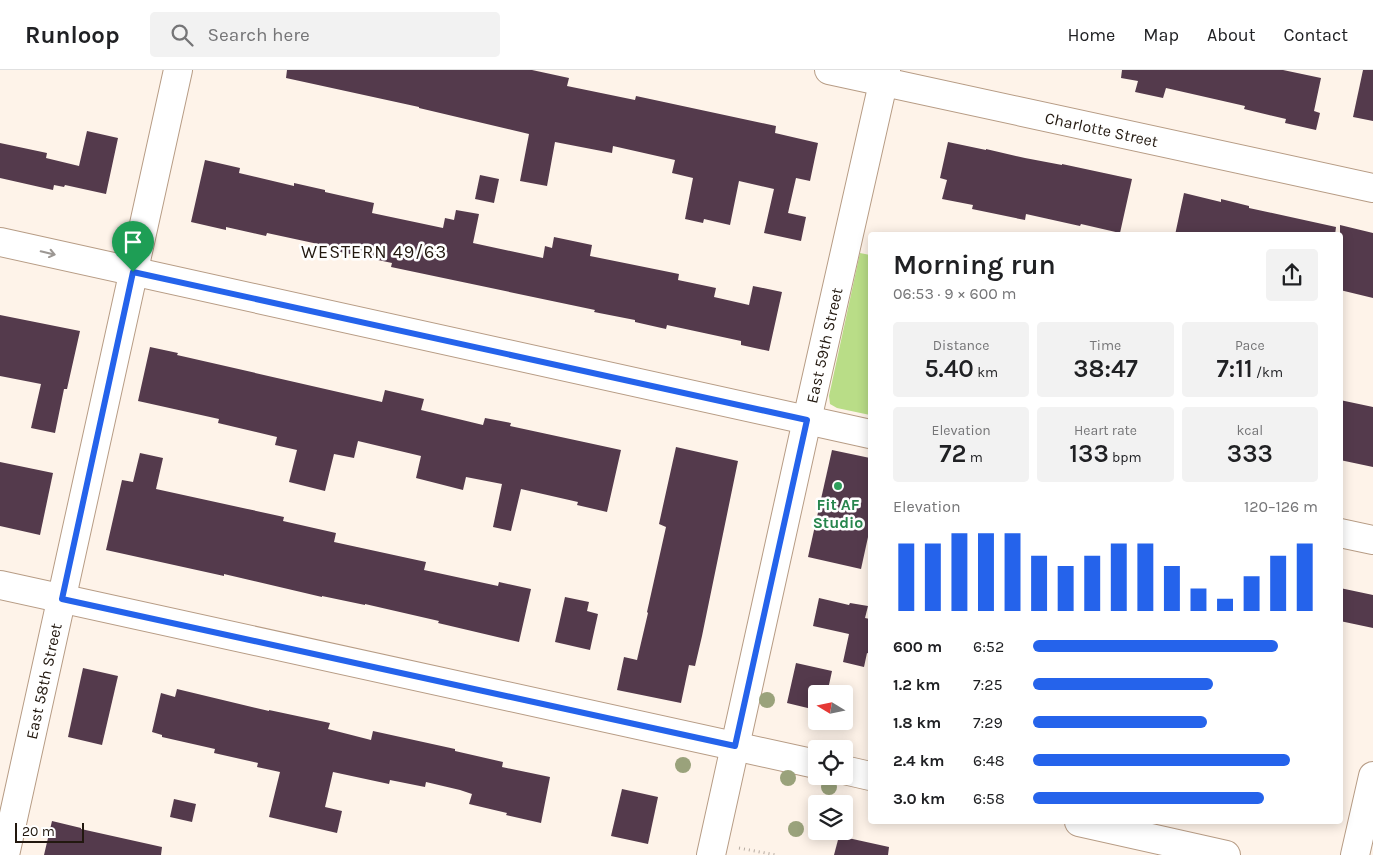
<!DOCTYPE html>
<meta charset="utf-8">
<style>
:root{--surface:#fff;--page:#f2f2f2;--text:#202124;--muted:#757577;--line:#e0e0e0;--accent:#2563eb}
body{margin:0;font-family:Karla,sans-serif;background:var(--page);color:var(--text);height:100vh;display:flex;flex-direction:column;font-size:19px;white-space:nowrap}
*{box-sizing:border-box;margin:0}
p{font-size:16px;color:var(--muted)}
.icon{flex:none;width:28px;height:28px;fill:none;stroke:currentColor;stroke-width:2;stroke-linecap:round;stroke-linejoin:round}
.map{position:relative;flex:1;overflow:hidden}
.side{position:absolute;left:868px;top:162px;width:475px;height:592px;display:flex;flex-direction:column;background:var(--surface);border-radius:5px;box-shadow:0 2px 12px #0003}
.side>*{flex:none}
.needle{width:32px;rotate:280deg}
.tools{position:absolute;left:808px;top:615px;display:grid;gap:10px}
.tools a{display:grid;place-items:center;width:45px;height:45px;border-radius:5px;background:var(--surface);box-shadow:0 2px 12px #0003;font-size:25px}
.scale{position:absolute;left:15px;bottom:12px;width:69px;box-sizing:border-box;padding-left:5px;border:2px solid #22180f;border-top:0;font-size:14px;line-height:18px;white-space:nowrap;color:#22180f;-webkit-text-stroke:4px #fff;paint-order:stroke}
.pin{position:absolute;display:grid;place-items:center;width:42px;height:42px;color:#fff;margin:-51px -21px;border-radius:50% 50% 50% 0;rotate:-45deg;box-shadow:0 0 5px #0007}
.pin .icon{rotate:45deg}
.round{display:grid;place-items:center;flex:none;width:52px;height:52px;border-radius:5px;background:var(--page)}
.head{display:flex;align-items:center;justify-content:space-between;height:85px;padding:0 25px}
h1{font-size:28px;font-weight:600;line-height:38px}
.stats{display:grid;grid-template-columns:repeat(3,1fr);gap:8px;height:85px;padding:5px 25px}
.stats div{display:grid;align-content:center;border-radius:5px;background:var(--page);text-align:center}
.stats b{font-size:25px;font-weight:600}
.stats small{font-size:14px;font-weight:400}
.stats p{font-size:14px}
.chart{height:140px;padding:10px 25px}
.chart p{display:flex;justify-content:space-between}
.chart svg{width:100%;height:90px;margin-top:5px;stroke:var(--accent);stroke-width:6}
ul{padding:0 25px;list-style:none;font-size:16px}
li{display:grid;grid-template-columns:80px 60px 1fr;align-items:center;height:38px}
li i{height:12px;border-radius:6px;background:var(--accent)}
header{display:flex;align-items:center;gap:30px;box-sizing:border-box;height:70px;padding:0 25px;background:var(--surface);border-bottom:1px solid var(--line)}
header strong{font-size:24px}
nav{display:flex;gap:28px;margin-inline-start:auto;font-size:18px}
.search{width:350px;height:45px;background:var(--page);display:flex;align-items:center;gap:12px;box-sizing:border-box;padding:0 18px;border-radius:5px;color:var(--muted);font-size:19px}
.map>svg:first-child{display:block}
.green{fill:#b9dd87}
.building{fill:#543a4c}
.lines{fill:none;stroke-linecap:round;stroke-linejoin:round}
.minor-casing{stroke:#b79c85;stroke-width:30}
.path{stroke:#b6aba2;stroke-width:3;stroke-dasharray:1 4;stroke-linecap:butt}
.minor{stroke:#fff;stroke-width:28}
.tree{fill:#9aa27b}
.oneway{stroke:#9c9793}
.route-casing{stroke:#fff;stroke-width:10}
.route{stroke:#2563eb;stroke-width:6}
.leisure-dot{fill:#2e9e5b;stroke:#fff;stroke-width:2}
.labels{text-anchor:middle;stroke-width:5;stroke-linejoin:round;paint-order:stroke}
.street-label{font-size:16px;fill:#22180f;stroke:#fff}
.leisure-label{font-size:16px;font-weight:bold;fill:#27864d;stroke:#fff}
.neighbourhood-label{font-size:18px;letter-spacing:1px;fill:#22180f;stroke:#fff}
</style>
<header>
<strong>Runloop</strong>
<div class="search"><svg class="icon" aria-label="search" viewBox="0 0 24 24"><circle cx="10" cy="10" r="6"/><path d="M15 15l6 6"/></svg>Search here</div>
<nav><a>Home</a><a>Map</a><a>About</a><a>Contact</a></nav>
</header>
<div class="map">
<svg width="1373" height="785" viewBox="0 0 1373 785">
<rect width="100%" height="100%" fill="#fef3e9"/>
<path class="green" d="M860 183 870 185V345L837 338 830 334 829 326Z"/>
<g class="building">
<path d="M287 0H532L569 8 567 16 635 30 636 26 776 56 775 63 818 73 810 111 796 108 788 143 806 147 801 171 764 163 774 119 739 111 730 155 704 149 703 153 685 149 693 108 672 103 675 90 613 76 612 83 555 72 547 116 520 111 529 64 419 38V37L286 8Z"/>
<path d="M1122 0H1283L1321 8 1314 41 1320 43 1316 60 1285 53 1286 49 1244 39 1245 36 1166 18 1163 28 1135 22 1138 11 1121 8Z"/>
<path d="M1363 0H1373V51L1353 47Z"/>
<path d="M87 61 118 68 106 124 65 115 64 117 54 115 53 120 0 108V73L47 83 46 88 79 96Z"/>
<path d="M948 72 986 80V79L1025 88 1062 95V94L1132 109 1120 163 1081 154 1080 156 1026 144 1025 150 972 139 973 135 942 129 947 110 940 108Z"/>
<path d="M205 90 240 98 239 103 294 116V113L325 120V122L374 133 372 143 443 158 445 148 454 150 456 140 479 144 473 173 543 188 545 176 552 178 554 167 592 175 590 186 679 204 678 210 716 218 714 227 749 235 753 216 782 222 769 281 741 275V271L667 255 666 259 635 252V250L594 242 595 240 391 197 392 193 331 180 332 177 267 163 266 166 226 157V160L191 152Z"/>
<path d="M480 105 499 109 494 133 475 129Z"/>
<path d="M1184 123 1221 132V129L1249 136V138L1336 157 1335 165H1175Z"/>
<path d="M1340 155 1373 163V228L1340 220Z"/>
<path d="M0 245 80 261 67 319H64L55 363 31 358 41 314 0 306Z"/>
<path d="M150 277 178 283 177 285 382 332 385 320 424 329 421 340 483 355 485 348 511 353 510 356 621 380 607 442 577 435 578 432 521 419 511 461 493 457 502 414 466 407 463 420 416 408 421 386 358 371 354 388 334 384 325 421 289 412 297 380 275 375 277 367 218 353 219 349 138 331Z"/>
<path d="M1340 330 1373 337V397L1340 390Z"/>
<path d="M676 377 738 391 702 566 695 596 689 595 681 633 617 620 624 587 637 590 648 543 647 542 666 457 659 454Z"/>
<path d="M832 380 870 388V458L861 499 808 487Z"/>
<path d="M140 383 163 388 156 419 284 447 283 451 336 463 334 472 426 492 424 500 498 516 499 512 531 519 519 572 438 553 439 551 365 534V535L322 526V527L224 504V506L106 480 122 410 133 412Z"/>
<path d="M0 392 53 403 40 465 0 456Z"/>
<path d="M1340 518 1373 525V558L1340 551Z"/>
<path d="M565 527 589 532 587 541 598 544 590 580 555 572Z"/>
<path d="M819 528 849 535 850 533 868 536 865 548 870 549V584L867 583 864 597 843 592 849 564 813 556Z"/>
<path d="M796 593 832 601 827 624H816V640L787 633Z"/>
<path d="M83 598 118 606 102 675 68 667Z"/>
<path d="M177 619 269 641V640L330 653 328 659 371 670 373 661 455 679V681L503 692 502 697 550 707 541 753 506 745 507 743 469 734 472 724 460 720 426 712 425 717 390 710 389 714 333 702 325 737 342 741 337 763 269 747 280 702 257 697 258 693 214 683 215 679 162 667V665L152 662 161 623 175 627Z"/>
<path d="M622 719 658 727 648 774 611 766Z"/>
<path d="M174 729 196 734 192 752 170 747Z"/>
<path d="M52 751 81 758V759L162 777 161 785H44Z"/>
<path d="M839 766 889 777 888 785H834Z"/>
</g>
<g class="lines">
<defs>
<g id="minor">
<path id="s1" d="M829 0 1373 118"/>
<path d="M0 172 870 364"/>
<path d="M1340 463 1373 470"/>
<path d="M0 515 816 694"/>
<path d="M844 700 870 706"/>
<path d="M1079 752 1226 785"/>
<path id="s2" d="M5 785 178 0"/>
<path id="s3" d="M711 785 807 350 886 0"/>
<path d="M1355 785 1373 706"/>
</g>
</defs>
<use href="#minor" class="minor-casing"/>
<path class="path" d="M739 778 776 785"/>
<use href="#minor" class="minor"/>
</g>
<g class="tree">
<circle cx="767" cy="630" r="8"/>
<circle cx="683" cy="695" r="8"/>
<circle cx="788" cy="708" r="8"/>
<circle cx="829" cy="717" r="8"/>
<circle cx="796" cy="759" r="8"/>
</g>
<defs><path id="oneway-shaft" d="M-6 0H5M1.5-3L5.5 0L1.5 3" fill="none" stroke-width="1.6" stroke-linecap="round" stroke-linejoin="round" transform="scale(1.25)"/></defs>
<use class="oneway" href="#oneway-shaft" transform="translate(48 183) rotate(13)"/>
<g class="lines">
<defs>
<path id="route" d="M133 202 807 350 735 676 62 529Z"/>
</defs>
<use href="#route" class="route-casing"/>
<use href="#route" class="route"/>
</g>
<circle class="leisure-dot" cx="838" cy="416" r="5"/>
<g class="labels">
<g class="street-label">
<text dy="6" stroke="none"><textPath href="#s1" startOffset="279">Charlotte Street</textPath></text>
<text dy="6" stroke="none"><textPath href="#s3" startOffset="522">East 59th Street</textPath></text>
<text dy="6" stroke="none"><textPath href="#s2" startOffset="178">East 58th Street</textPath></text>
</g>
<g class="leisure-label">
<text x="838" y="440">Fit AF<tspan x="838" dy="18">Studio</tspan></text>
</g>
<g class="neighbourhood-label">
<text x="374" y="188">WESTERN 49/63</text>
</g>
</g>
</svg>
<div class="tools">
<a><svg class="needle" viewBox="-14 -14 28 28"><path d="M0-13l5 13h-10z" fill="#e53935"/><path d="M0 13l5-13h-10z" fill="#757577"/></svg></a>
<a><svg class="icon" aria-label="locate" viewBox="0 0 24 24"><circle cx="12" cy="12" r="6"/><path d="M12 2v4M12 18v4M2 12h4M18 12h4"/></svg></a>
<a><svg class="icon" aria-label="layers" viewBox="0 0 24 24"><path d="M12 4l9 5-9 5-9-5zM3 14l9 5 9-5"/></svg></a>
</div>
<div class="scale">20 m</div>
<div class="pin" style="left:133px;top:202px;background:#1e9e55"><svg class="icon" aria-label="arrive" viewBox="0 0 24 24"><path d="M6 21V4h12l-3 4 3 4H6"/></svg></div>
<section class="side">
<div class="head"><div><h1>Morning run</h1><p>06:53 · 9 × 600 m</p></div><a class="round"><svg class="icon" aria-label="share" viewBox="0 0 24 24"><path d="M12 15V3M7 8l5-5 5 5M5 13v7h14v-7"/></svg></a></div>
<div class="stats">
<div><p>Distance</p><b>5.40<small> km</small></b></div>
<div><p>Time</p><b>38:47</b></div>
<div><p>Pace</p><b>7:11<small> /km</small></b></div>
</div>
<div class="stats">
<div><p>Elevation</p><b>72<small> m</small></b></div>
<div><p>Heart rate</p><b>133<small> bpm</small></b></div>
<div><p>kcal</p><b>333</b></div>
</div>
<div class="chart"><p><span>Elevation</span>120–126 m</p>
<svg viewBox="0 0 160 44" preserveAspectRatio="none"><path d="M5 44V11M15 44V11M25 44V6M35 44V6M45 44V6M55 44V17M65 44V22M75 44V17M85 44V11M95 44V11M105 44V22M115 44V33M125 44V38M135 44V27M145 44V17M155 44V11"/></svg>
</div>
<ul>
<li><b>600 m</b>6:52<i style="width:86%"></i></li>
<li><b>1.2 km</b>7:25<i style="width:63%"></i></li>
<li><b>1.8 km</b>7:29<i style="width:61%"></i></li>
<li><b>2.4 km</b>6:48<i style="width:90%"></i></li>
<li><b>3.0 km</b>6:58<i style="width:81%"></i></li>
</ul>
</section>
</div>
